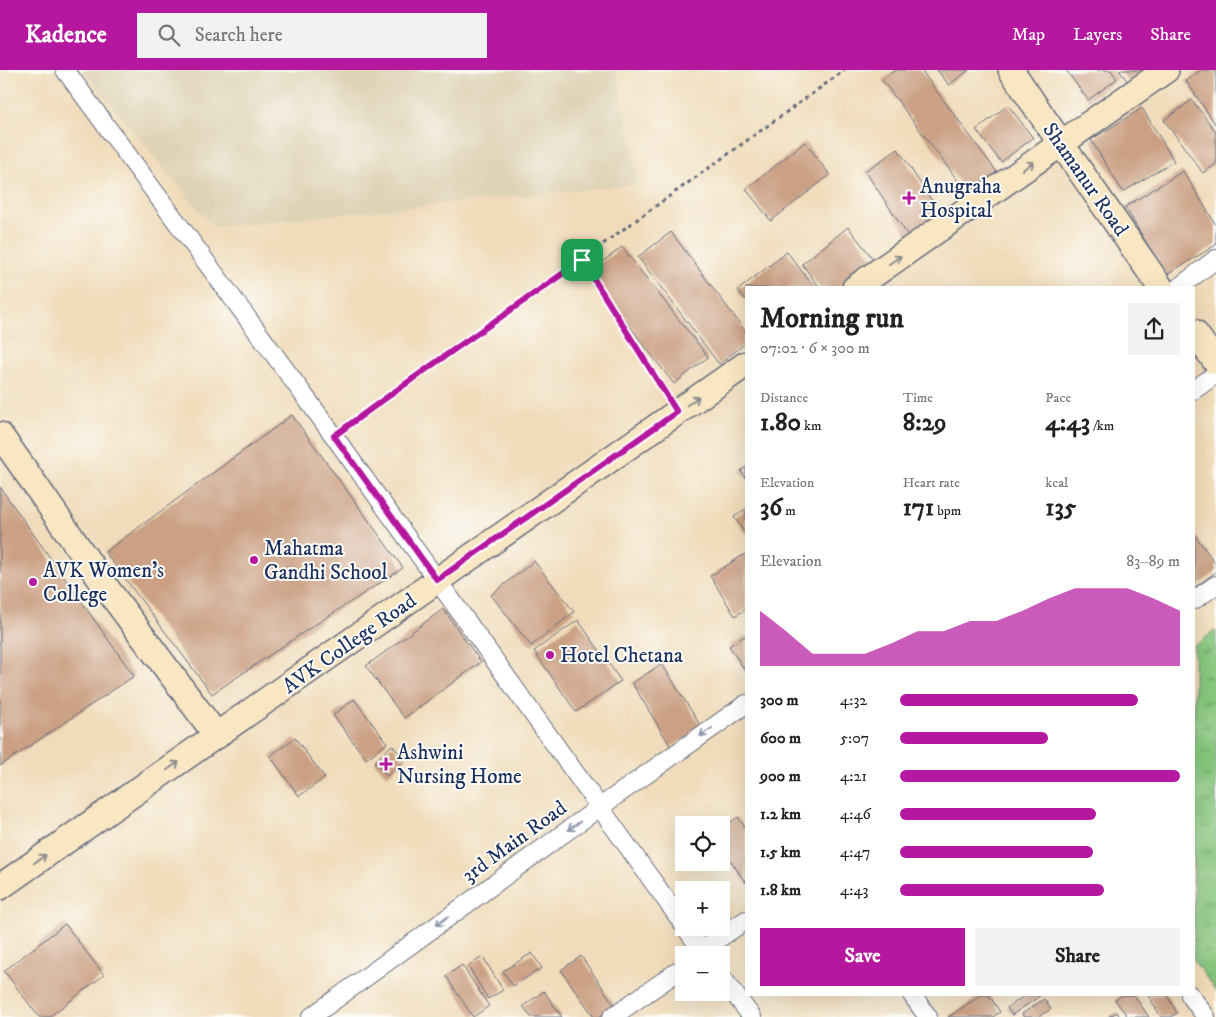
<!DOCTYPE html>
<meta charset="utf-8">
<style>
:root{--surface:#fff;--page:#f2f2f2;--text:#222;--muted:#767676;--accent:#b5179e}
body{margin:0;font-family:"IM FELL DW Pica",serif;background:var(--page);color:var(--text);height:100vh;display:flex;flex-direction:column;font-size:19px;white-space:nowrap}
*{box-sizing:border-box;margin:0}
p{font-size:16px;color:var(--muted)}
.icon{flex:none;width:28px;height:28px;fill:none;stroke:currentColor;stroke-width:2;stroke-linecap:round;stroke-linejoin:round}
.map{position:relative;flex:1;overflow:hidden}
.panel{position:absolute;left:745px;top:216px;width:450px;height:710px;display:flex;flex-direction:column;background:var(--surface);border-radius:0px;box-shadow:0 5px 20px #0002}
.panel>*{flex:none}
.controls{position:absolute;left:675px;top:746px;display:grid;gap:10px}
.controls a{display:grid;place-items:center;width:55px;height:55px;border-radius:0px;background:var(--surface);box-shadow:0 5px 20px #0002;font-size:25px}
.pin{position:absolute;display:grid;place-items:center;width:42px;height:42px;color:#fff;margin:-21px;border-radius:10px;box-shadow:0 2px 8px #0006}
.round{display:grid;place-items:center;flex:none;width:52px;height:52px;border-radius:0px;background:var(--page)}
.headline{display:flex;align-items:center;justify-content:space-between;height:85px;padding:0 15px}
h1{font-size:28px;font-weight:700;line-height:38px}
.stats{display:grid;grid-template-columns:repeat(3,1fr);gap:8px;height:85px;padding:5px 15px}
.stats div{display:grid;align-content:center}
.stats b{font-size:25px;font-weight:700}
.stats small{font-size:14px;font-weight:400}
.stats p{font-size:14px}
.chart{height:140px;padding:10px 15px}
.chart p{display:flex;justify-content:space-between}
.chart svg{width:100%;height:90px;margin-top:5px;fill:var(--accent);opacity:.7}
.primary-button{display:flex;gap:10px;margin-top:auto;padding:10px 15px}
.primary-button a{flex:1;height:58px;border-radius:0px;background:var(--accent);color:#fff;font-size:20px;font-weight:700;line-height:58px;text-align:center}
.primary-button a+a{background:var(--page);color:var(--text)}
ul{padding:0 15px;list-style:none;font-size:16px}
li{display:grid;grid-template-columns:80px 60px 1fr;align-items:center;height:38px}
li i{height:12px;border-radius:6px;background:var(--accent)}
header{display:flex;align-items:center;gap:30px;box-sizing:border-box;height:70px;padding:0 25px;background:var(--accent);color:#fff}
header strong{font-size:24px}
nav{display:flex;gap:28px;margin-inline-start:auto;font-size:18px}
.search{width:350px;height:45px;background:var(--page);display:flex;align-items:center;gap:12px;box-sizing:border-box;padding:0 18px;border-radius:0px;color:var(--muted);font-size:19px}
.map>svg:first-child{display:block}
.built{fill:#dfd3b6}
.park{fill:url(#park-tufts);stroke:#517a6e}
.building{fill:#cba084}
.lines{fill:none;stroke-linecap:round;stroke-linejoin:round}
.street-casing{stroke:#666c7e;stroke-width:20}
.secondary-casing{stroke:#666c7e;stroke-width:28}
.path{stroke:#666c7e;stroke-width:3;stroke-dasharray:4 4;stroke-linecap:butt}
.street{stroke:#fff;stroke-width:18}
.secondary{stroke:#f9e7c3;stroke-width:25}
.oneway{stroke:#8a8b90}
.oneway2{stroke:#8d97ae}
.route-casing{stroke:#fff;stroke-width:10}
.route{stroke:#b5179e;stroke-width:6}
.poi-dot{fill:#b5179e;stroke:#fdfcf7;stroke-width:2}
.labels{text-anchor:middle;stroke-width:4;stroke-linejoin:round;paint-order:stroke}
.street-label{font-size:21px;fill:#1b2f5e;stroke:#fdfcf7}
.poi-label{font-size:21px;fill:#1b2f5e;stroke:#fdfcf7;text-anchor:start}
</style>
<header>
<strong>Kadence</strong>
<div class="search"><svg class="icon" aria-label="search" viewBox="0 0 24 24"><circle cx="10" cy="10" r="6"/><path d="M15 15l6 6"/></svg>Search here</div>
<nav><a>Map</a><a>Layers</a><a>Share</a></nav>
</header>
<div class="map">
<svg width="1216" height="947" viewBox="0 0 1216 947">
<defs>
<pattern id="park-tufts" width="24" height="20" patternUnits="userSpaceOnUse" patternTransform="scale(1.25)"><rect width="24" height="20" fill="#87c67d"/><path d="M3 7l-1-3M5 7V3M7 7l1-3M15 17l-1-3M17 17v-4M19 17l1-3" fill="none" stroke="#6ea16a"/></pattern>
</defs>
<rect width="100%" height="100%" fill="#fdfcf7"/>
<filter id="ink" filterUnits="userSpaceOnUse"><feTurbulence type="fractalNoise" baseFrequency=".02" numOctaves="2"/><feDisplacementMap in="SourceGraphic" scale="10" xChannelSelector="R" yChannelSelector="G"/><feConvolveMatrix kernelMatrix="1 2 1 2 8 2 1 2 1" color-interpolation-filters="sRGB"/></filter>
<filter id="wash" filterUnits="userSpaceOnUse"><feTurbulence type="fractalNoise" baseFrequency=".0096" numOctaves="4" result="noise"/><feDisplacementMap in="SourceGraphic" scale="20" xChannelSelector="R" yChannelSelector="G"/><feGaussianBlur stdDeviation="1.12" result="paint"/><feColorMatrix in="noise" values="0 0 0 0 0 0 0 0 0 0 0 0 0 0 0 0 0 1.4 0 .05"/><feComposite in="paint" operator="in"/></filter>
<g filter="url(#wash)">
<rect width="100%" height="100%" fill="#f0dcba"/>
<path class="built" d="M82 0H616L640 114 213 157Z"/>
<path class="park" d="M1216 560V921L1194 891V576Z"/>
<g id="blocks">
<g class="building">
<path d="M895 0H921L997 102 968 124 882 10Z"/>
<path d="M937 0H969L949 15Z"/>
<path d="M1066 0H1111L1117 9 1088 30Z"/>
<path d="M1119 0H1144L1128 12Z"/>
<path d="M1201 0H1216V55L1186 11Z"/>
<path d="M1192 30 1216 62V94L1203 103 1164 50Z"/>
<path d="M1008 35 1033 68 1001 92 976 60Z"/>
<path d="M1142 38 1174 91 1123 122 1091 70Z"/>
<path d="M805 72 830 105 771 151 746 119Z"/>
<path d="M898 79 941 145 909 167 865 101Z"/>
<path d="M1183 101 1216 155V175L1166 205 1125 137Z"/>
<path d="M848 157 878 195 849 218H820L802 194Z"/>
<path d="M671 162 746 262V273L719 294 638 187Z"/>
<path d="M622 177 708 287 674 314 588 203Z"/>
<path d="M787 182 815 218H746V230L738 220Z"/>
<path d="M292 345 403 498 304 562 212 624 105 482Z"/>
<path d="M746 397V408L741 401Z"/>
<path d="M0 417 134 606 0 696Z"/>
<path d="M746 439V465L734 447Z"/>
<path d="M1194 464 1216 494V502L1194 518Z"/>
<path d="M745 484 746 486V539L735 546 710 506Z"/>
<path d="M534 491 574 542 531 576 491 525Z"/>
<path d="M443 539 481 592 404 648 366 596Z"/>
<path d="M578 550 621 611 576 642 534 581Z"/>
<path d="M746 565V602L729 576Z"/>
<path d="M662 594 702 658 671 677 632 613Z"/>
<path d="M354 629 387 673 366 689 333 645Z"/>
<path d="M295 668 325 708 299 726 270 686Z"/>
<path d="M392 675 405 690 387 706 374 692Z"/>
<path d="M738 747 746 759V813L721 777V759Z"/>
<path d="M65 854 104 905 49 947H39L4 901Z"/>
<path d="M532 883 542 898 513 916 503 901Z"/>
<path d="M581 886 615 936 599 947H594L561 900Z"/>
<path d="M483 887 503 920 488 929 468 896Z"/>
<path d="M462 895 489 936 473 947 446 906Z"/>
<path d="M544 921 562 947H531L523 936Z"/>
<path d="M981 925H989L1000 942 993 947H948Z"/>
<path d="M1025 925H1041L1012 945 1007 938Z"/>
<path d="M1122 925H1134L1149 947H1128L1115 930Z"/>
<path d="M1148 925H1167L1177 943 1171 947H1161Z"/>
<path d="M1044 929 1051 939 1038 947H1024L1022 944Z"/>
<path d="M1117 942 1120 947H1108Z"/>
</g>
</g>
</g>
<g filter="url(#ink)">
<use href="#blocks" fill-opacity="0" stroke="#666c7e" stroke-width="1"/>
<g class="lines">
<defs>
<g id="street">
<path d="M65 0 334 366 684 855"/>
<path d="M1178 218 1216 189"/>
<path d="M1194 320 1216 304"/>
<path d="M1194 530 1216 515"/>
<path d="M686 858 705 885"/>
<path d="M697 885 702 880 746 850"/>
<path d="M721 906 752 947"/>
<path d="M912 925 928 947"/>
<path d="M1190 925 1206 947"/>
<path d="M311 947 600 737 746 634"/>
<path d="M612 947 684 897"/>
</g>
<g id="secondary">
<path d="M1011 0C1060 73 1111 145 1161 218"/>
<path d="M855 218 1166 0"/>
<path d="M1194 262 1216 292"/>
<path d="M0 365 20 393 105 516 217 666"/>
<path d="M0 817 746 294"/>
</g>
</defs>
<use href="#street" class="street-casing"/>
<use href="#secondary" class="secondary-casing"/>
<g class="path">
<path d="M582 190 665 323"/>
<path d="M349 355 444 286 532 225 845 0"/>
</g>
<use href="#street" class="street"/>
<use href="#secondary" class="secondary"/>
</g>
<defs><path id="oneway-shaft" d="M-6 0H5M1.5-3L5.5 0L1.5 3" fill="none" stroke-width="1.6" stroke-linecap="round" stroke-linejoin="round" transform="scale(1.25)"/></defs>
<g class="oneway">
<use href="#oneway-shaft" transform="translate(1028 96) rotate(-35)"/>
<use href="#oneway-shaft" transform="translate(895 190) rotate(-35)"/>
<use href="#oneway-shaft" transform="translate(693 331) rotate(-35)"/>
<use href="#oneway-shaft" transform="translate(173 696) rotate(-35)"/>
<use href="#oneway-shaft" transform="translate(40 789) rotate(-35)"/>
</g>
<g class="oneway2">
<use href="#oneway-shaft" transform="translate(706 662) rotate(145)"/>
<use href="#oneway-shaft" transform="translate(574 756) rotate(144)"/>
<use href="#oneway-shaft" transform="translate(442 851) rotate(144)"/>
</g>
</g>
<g class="lines" filter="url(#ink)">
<defs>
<path id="route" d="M582 190 677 342 437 510 334 366C415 305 499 249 582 190Z"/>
</defs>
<use href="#route" class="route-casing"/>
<use href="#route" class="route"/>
</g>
<g class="poi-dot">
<path d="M906.5 120.5h5v5h5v5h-5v5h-5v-5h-5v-5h5z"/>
<circle cx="254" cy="490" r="5"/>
<circle cx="33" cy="512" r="5"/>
<circle cx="550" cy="585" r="5"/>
<path d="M383.5 686.5h5v5h5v5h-5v5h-5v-5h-5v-5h5z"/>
</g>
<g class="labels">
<g class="street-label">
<text transform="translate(1086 109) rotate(55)" y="7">Shamanur Road</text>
<text transform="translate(349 573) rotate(-35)" y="7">AVK College Road</text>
<text transform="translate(514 771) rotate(-36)" y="7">3rd Main Road</text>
</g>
<g class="poi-label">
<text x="920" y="123">Anugraha<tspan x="920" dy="24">Hospital</tspan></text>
<text x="264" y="485">Mahatma<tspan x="264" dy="24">Gandhi School</tspan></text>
<text x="43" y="507">AVK Women's<tspan x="43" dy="24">College</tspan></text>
<text x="560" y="592">Hotel Chetana</text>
<text x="397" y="689">Ashwini<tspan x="397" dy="24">Nursing Home</tspan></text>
</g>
</g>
</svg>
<div class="controls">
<a><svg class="icon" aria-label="locate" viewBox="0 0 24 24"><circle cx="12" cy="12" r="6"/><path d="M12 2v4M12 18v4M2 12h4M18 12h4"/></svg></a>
<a>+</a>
<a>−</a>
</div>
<div class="pin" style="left:582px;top:190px;background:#1e9e55"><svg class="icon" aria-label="arrive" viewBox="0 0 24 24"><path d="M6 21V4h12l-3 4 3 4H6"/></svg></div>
<section class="panel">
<div class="headline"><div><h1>Morning run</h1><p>07:02 · 6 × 300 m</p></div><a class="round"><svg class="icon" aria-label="share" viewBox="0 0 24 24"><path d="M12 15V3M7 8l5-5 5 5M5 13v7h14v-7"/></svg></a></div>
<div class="stats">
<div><p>Distance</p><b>1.80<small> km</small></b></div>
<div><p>Time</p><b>8:29</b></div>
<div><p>Pace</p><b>4:43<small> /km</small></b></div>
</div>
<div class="stats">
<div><p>Elevation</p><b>36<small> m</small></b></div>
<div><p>Heart rate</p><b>171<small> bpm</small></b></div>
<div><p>kcal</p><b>135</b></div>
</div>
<div class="chart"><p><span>Elevation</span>83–89 m</p>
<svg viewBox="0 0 160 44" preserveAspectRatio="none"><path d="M0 44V17L10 27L20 38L30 38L40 38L50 33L60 27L70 27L80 22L90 22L100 17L110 11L120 6L130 6L140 6L150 11L160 17V44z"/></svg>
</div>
<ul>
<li><b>300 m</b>4:32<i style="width:85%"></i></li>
<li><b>600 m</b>5:07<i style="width:53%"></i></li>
<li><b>900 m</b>4:21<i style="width:100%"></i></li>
<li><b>1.2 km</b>4:46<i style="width:70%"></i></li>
<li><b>1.5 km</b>4:47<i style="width:69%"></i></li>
<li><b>1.8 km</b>4:43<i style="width:73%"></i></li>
</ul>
<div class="primary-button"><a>Save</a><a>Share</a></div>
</section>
</div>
